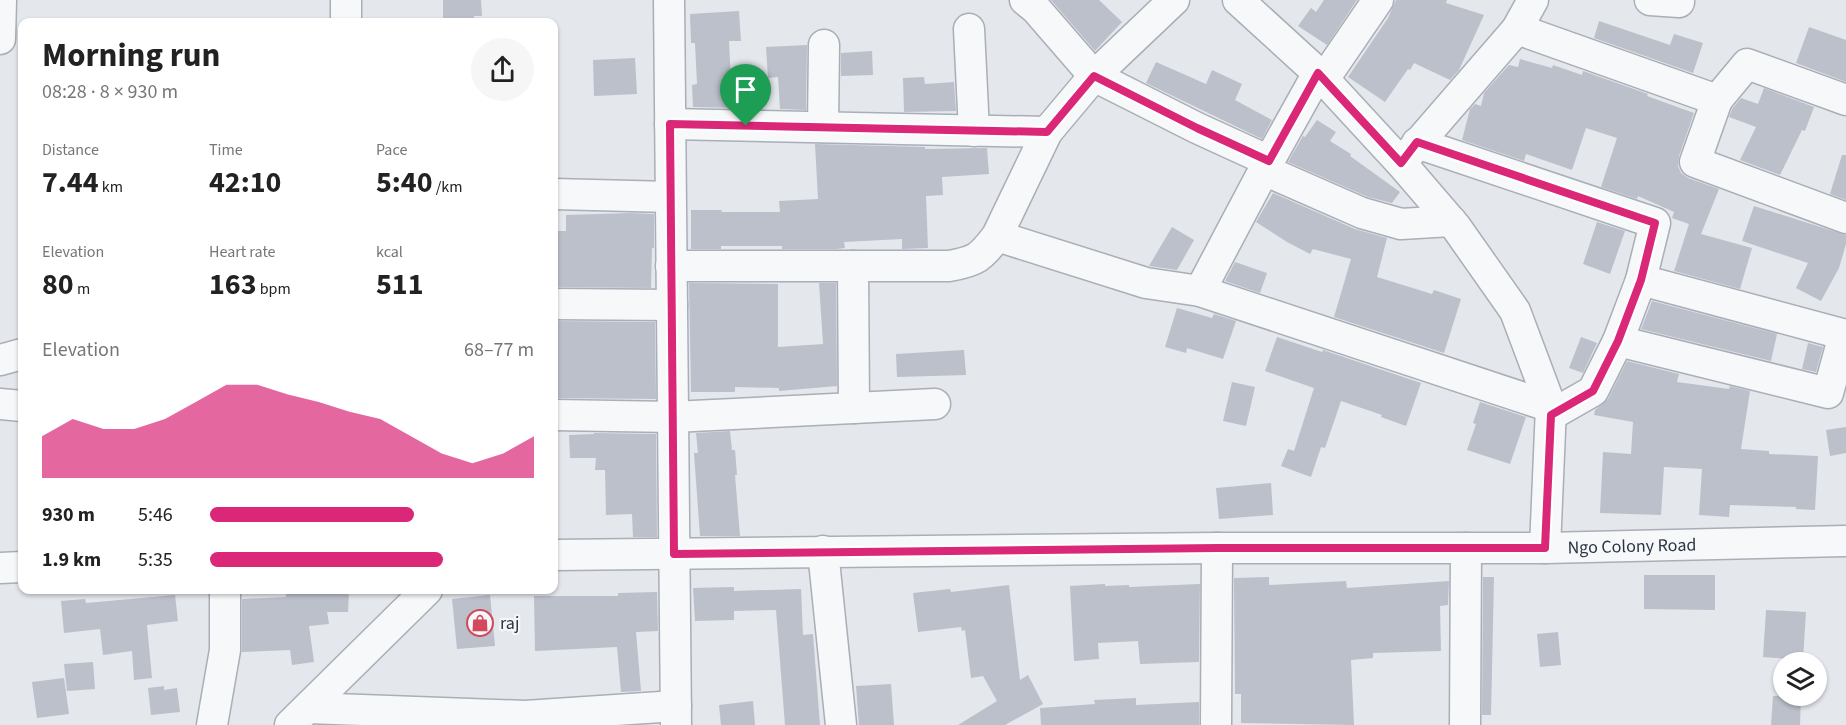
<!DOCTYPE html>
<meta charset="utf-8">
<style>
:root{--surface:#fff;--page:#f6f6f6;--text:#222;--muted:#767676;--accent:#db2777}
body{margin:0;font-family:"Source Sans 3",sans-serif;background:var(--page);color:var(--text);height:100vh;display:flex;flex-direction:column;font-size:22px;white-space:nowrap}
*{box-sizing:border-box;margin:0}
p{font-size:20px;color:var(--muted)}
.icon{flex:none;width:33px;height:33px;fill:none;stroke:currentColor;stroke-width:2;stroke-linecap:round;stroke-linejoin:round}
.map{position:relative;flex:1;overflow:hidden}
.drawer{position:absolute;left:18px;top:18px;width:540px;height:576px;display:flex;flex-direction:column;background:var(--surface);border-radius:12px;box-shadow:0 2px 4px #0004}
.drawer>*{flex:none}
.controls{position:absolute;left:1773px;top:652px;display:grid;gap:12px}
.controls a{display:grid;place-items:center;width:54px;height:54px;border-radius:50%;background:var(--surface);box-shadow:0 2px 4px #0004;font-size:30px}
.pin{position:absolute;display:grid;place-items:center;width:51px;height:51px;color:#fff;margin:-62px -26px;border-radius:50% 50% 50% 0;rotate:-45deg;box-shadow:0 0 6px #0007}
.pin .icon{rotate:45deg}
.round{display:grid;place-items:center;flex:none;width:63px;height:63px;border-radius:32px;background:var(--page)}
.overview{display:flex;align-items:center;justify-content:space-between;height:102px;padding:0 24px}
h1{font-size:33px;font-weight:700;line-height:45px}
.metrics{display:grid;grid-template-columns:repeat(3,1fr);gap:9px;height:102px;padding:6px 24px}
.metrics div{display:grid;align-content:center}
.metrics b{font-size:30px;font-weight:700}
.metrics small{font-size:16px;font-weight:400}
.metrics p{font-size:16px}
.chart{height:168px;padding:12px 24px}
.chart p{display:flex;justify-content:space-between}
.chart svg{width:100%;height:108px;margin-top:6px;fill:var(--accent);opacity:.7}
ul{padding:0 24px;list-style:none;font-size:20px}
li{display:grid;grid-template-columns:96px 72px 1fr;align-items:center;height:45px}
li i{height:15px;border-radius:8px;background:var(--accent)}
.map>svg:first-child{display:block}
.building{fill:#bbc0ca}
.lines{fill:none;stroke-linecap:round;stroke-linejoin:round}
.minor-casing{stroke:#a9aeb7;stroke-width:33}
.minor{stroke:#f7f8fa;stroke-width:30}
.route-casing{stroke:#fff;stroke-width:12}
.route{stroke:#db2777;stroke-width:8}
.labels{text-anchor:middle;stroke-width:4.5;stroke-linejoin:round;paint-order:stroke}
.street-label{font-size:18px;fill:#2b3445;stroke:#f4f6f9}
.poi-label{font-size:18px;fill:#2b3445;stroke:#f4f6f9;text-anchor:start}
</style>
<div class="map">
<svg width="1846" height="725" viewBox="0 0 1846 725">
<rect width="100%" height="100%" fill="#e4e7ec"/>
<g class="building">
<path d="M443 0H481L482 16H474L475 22H443Z"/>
<path d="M1051 0H1099L1122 22 1095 51Z"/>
<path d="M1324 0H1357L1327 45 1298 26 1311 8 1316 12Z"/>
<path d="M1396 0H1447L1446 3 1484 15 1459 70 1450 80 1414 63 1410 70 1408 69 1385 102 1348 77 1388 18Z"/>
<path d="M739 11 741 41H729L731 82H737L739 108 693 107 692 85 697 84 695 43H691L690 14Z"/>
<path d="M1599 21 1670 45 1674 34 1703 43 1693 73 1594 38Z"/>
<path d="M1809 27 1846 40V82L1796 63Z"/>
<path d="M807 45 806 110 780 109 778 77 768 78 766 47Z"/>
<path d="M872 51 873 75 841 76V53Z"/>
<path d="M635 58 637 94 594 96 593 60Z"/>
<path d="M1520 59 1552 68 1553 65 1582 75 1583 71 1648 94 1647 96 1694 113 1679 156 1678 166 1681 173 1688 178 1719 189 1701 234 1752 248 1740 289 1674 271 1689 224 1672 218 1674 212 1638 196 1637 199 1601 187 1617 138 1586 128 1572 170 1526 154 1524 161 1462 140 1470 109 1475 104 1481 106 1484 93 1509 65 1518 67Z"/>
<path d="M1156 62 1206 84 1212 70 1242 84 1235 100 1272 120 1262 139 1146 83Z"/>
<path d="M924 77 925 84 954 82 956 111 904 112 903 78Z"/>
<path d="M1764 88 1814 107 1805 131 1802 130 1780 175 1740 160 1756 127 1729 117 1732 109 1741 98 1758 104Z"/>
<path d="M1317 120 1336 132 1330 141 1351 154 1350 156 1400 192 1392 203 1368 197 1288 162 1303 136 1305 137Z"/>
<path d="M815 144 925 147V149L987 148 989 174 942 177 943 195 926 196 928 248 902 249V239L844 242 845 248 837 249H782V246H721V249H691V210H722L721 212H780L779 201 818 199Z"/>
<path d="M1842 155H1846V200L1830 194Z"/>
<path d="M1273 193 1355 229 1387 238 1377 277 1432 294 1434 290 1461 299 1444 353 1334 317 1351 259 1313 249 1310 254 1287 242 1256 222Z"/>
<path d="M1754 206 1846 235V244L1839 268 1821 301 1796 288 1808 263 1742 241Z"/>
<path d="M630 213 654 214V248H652L651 288 554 287V231H566V215Z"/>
<path d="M1597 222 1625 231 1610 274 1583 264Z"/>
<path d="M1172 227 1194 240 1177 270 1149 266Z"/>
<path d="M1235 262 1267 273 1260 293 1225 281Z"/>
<path d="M689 283 778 284V347L823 344 819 283H836L837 386 779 391V388L735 387V392H691Z"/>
<path d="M1652 301 1777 334 1771 361 1641 329Z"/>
<path d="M1177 308 1212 318 1214 314 1236 321 1223 359 1187 348 1186 353 1165 347Z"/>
<path d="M554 321 655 322 656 399 554 398Z"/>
<path d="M1277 337 1322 352 1323 350 1421 383 1406 426 1381 417 1382 415 1341 401 1325 448 1321 447 1311 477 1281 466 1288 449 1294 451 1314 388 1265 371Z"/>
<path d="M1581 337 1597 343 1583 373 1569 368Z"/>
<path d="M1808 343 1823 347 1816 372 1802 369Z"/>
<path d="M964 350 966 375 897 377 896 354Z"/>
<path d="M1627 361 1679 374 1677 382 1729 389 1730 386 1750 391 1741 449 1769 451V454L1818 456 1815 510 1796 509V507L1730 505 1729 517 1699 515 1702 469 1664 467 1661 515 1600 513 1603 452 1631 454 1633 422 1594 415 1595 410 1608 399Z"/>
<path d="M1232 382 1255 387 1246 426 1223 421Z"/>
<path d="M1480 402 1526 417 1510 464 1467 450 1476 424 1473 423Z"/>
<path d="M1846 427V453L1830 456 1826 430Z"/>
<path d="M730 431 732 450H735L737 475H735L740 536H700L694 453H698L696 433Z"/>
<path d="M594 433 656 434 657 537H633L632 514 606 515 605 470H595L596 458H570L569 435 594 434Z"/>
<path d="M1271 483 1273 515 1219 519 1216 488Z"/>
<path d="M1644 575H1715V610L1644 609Z"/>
<path d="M1269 577V585L1346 581 1347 588 1449 581 1448 605 1440 606 1441 651 1373 653V658L1351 660 1354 725 1241 723V694H1235L1234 578Z"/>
<path d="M1483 577H1494L1491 715H1482Z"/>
<path d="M1105 584V586L1129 585V587L1200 584 1199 662 1140 664 1138 641 1098 643 1099 659 1074 661 1070 586Z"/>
<path d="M1009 585 1020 680 1028 675 1043 704 1005 725H958L997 701 983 676 971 678 965 630 962 631 961 627 918 632 913 593 950 589 951 592Z"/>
<path d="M734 587V591L801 589 803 635 813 634 820 725H785L776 610 734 611V620L695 621 693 588Z"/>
<path d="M285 590H349L348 612H327L329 624 309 626 314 662 292 665 290 650 242 652V599L286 597Z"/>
<path d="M657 592 658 631 636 632 641 691 621 692 617 647 535 651 534 596H618V593Z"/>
<path d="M175 595 178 621 147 625 152 678 134 680 132 651 103 655 100 629 64 633 61 601 85 599 86 603Z"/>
<path d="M490 595 495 646 457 649 452 599Z"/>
<path d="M1766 610 1806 612 1803 660 1763 657Z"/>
<path d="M1558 632 1561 665 1540 667 1537 634Z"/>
<path d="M93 662 95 689 67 691 64 664Z"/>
<path d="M64 678 69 714 37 718 32 682Z"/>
<path d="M891 684 894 725H859L856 686Z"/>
<path d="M164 686V690L177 688 180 712 151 715 148 688Z"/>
<path d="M1773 696H1801L1800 725H1771Z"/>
<path d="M1136 698V705L1199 702V725H1041L1040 708 1095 704 1094 700Z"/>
<path d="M753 701 755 725H721L719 705Z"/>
</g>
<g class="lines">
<defs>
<g id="minor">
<path d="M346 0V22"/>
<path d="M669 0 676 725"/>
<path d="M1025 0 1036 9 1094 76 1197 128 1269 161"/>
<path d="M1238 0 1318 73 1401 163 1456 227 1515 311 1551 407 1545 548"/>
<path d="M1650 0 1679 2"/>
<path d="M969 29 974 131"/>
<path d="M1517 29 1533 0"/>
<path d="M0 39 1 0"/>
<path d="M1324 79 1378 0"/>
<path d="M1717 100 1747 64 1846 100"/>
<path d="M670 124 1047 132 1094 76 1174 0"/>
<path d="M823 127 824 45"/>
<path d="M1417 143 1655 223 1641 280 1846 335"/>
<path d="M1401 163 1517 29 1717 100 1695 162 1846 218"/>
<path d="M1264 170 1362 213 1401 224 1451 221"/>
<path d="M554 194 670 197"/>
<path d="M997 236 1146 283 1200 291 1551 407"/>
<path d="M671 266H949C977 261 980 258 997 236L1047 132"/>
<path d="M853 266 854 408"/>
<path d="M1200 291 1264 170 1318 73"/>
<path d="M554 304 672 305"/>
<path d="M1618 341 1641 280"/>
<path d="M0 360 22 354"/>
<path d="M0 404 22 406"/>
<path d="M554 415 673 417 935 404"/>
<path d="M1551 415 1593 391 1618 341 1828 393 1844 335"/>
<path d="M823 551 841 725"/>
<path id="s1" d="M554 555 1217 548H1545L1846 541"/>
<path d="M0 568 22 567"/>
<path d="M308 708 525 716 676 706"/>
<path d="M212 725 225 650V590"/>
<path d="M290 725 427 590"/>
<path d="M1216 725 1217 548"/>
<path d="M1465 725 1466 548"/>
</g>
</defs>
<use href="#minor" class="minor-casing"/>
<use href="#minor" class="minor"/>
</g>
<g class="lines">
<defs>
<path id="route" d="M1318 73 1401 163 1417 142 1655 223 1641 280 1618 341 1593 391 1551 415 1545 548H1217L674 554 670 124 1047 132 1094 76 1197 128 1269 161Z"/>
</defs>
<use href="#route" class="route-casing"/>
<use href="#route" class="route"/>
</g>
<defs>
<symbol id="shop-ring" viewBox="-11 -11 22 22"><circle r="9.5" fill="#f4f6f9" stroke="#d1495b" stroke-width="1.5"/><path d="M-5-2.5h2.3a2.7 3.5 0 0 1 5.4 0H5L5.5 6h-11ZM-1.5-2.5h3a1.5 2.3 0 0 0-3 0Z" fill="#d1495b"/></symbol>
</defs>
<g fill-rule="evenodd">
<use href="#shop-ring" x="465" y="608" width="30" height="30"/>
</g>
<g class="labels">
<g class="street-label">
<text dy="6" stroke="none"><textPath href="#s1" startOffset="1078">Ngo Colony Road</textPath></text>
</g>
<g class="poi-label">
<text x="500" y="629">raj</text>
</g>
</g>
</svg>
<div class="controls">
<a><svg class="icon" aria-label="layers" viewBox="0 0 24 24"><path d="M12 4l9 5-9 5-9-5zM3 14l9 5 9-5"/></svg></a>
</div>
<div class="pin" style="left:746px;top:126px;background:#1e9e55"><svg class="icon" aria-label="arrive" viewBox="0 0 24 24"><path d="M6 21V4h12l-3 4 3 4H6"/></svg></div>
<section class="drawer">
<div class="overview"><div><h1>Morning run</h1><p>08:28 · 8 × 930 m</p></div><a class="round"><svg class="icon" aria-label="share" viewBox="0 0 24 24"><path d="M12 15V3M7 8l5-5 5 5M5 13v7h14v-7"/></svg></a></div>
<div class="metrics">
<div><p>Distance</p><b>7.44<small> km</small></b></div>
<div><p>Time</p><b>42:10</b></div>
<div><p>Pace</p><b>5:40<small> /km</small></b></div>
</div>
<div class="metrics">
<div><p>Elevation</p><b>80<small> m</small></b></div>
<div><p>Heart rate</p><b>163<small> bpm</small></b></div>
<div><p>kcal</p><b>511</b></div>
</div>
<div class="chart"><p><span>Elevation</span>68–77 m</p>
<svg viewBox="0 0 160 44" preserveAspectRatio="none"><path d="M0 44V27L10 20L20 24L30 24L40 20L50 13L60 6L70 6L80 10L90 13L100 17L110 20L120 27L130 34L140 38L150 34L160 27V44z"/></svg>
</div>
<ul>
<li><b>930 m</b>5:46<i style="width:63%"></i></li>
<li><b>1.9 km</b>5:35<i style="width:72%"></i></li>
</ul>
</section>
</div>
